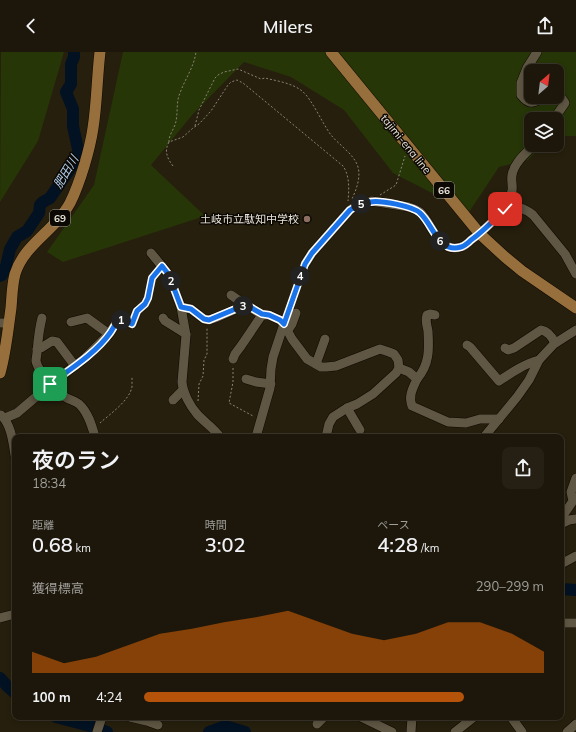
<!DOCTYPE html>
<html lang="ja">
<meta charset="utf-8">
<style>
:root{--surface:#1c170a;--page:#252013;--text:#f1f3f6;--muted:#a09f9c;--line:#3a362b;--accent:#b45309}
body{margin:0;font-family:Mulish,"Noto Sans JP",sans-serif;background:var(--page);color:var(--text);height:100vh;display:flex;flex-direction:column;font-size:15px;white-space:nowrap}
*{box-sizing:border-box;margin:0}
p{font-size:13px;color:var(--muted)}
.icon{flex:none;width:22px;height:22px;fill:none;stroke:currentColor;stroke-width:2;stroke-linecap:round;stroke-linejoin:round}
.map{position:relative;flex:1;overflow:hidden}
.details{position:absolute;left:12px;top:382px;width:552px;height:286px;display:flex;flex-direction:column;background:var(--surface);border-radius:8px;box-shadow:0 2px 6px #0003,0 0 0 1px var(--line)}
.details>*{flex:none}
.needle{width:26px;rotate:28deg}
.fabs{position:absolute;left:524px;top:12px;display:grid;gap:8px}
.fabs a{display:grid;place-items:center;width:40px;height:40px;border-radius:8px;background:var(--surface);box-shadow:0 2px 6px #0003,0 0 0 1px var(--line);font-size:20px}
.pin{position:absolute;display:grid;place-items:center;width:34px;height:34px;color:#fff;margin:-17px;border-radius:8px;box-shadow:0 2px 6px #0006}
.km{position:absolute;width:20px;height:20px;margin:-10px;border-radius:50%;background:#222;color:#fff;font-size:11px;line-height:20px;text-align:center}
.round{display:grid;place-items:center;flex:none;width:42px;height:42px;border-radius:8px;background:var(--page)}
.summary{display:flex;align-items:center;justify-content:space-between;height:68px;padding:0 20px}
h1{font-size:22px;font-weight:600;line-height:30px}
.stats{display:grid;grid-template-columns:repeat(3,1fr);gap:6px;height:68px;padding:4px 20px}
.stats div{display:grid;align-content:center}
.stats b{font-size:20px;font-weight:600}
.stats small{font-size:11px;font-weight:400}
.stats p{font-size:11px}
.chart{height:112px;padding:8px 20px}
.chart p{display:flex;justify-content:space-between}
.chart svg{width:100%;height:72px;margin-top:4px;fill:var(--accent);opacity:.7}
ul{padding:0 20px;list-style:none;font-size:13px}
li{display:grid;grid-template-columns:64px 48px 1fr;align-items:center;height:30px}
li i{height:10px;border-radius:5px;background:var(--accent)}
header{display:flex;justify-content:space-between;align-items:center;height:52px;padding:0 20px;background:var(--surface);font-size:18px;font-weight:600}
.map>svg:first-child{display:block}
.green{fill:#263607;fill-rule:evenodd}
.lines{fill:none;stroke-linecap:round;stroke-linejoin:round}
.river{stroke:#021222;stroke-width:12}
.minor-casing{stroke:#0f0800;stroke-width:10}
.major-casing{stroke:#0f0800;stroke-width:12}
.path{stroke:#8a8476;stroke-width:1;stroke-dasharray:2 2;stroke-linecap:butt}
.minor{stroke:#5f5643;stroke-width:9}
.major{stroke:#976f3c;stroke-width:11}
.route-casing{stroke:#fff;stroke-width:8}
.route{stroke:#1a73e8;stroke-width:5}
.education-dot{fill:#8d6e63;stroke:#0c0904;stroke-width:1.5}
.labels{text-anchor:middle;stroke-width:3;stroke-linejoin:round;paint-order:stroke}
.shield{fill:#0c0904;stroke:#a6a298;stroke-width:1}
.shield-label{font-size:10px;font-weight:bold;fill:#e8e3d8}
.street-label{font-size:11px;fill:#e8e3d8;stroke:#0c0904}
.poi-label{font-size:11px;fill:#e8e3d8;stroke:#0c0904;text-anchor:end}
.water-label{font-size:12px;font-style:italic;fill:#b3d1ef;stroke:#0c0904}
</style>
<header><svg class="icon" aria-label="back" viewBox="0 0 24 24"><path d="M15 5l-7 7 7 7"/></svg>Milers<svg class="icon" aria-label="share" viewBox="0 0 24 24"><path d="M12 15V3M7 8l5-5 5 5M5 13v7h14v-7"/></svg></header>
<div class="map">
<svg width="576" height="680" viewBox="0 0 576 680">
<rect width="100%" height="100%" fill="#261f0d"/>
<g class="green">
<path d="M1 0H64L38 89 0 150Z"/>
<path d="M123 0H576V84H557V67H531V93H542L528 108 499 115 469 160 393 121 344 58 291 25 244 10 193 62 151 113 205 164 63 210 47 200 94 133ZM531 19H557V45H531Z"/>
</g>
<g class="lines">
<g class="river">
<path d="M0 224 2 223 6 214 10 197 17 185 27 179 39 161 40 153 43 150 50 146 72 114 79 102 73 74V57L66 40 71 32V12L74 5V0"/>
<path d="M561 537 576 538"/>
<path d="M0 626 7 634 15 641"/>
<path d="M56 665 94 675 107 680"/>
<path d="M209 680 225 674 245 680"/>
</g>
<defs>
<g id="minor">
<path d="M537 0 527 16 521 31V43C530 54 533 51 544 45"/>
<path d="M554 67 565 51 559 42H557"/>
<path d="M505 157C506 150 511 146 512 139 513 134 511 129 512 123 514 111 525 102 534 93"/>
<path d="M151 201 169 223 181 255 186 283 182 330C183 341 190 354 197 362 204 370 214 376 220 385"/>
<path d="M305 212 312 201 350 158 357 153 371 149 409 155C413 156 417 158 420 160 433 172 438 202 461 195 465 194 468 191 471 188 480 182 488 174 496 166 499 163 502 159 505 157 514 152 526 157 533 163L565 202 576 222"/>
<path d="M231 243 241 250 243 254"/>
<path d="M181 255 191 257 204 267 209 268 218 265 245 253 250 255 262 263H269L280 268 284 272 292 287 307 307 321 315H326L336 314 380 297 389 300 394 302 398 308 399 316 396 321 373 342 357 352 347 356 333 365 329 372 326 385"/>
<path d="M42 266C39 277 38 288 37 300 37 303 36 306 36 309 38 320 57 338 65 345 70 348 75 349 79 352 88 360 92 374 95 385"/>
<path d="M163 266 165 269 186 282"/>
<path d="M0 271H9"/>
<path d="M288 278 292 272 296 261"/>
<path d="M109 282 118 268H124L132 272 137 259"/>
<path d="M467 293 470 295 499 329C511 321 524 312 539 308"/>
<path d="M505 296 508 298 514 296 541 278C548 279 552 285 555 291"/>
<path d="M37 297 41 296 52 289 57 290 75 314"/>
<path d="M233 307 235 302 241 294 262 263"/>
<path d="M316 312 325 287"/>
<path d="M399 316 409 320 417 327C413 336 408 344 412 354L448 370 466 371 480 367H499"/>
<path d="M246 327 256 330 271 332"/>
<path d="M417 327C430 312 429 296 428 279 427 273 425 269 427 263L430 262 435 263"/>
<path d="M173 348 183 338"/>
<path d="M347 356 360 378"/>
<path d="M1 363C11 372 13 390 15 403"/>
<path d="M5 366 17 361 51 332 85 306 109 282 87 266 71 270"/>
<path d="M256 385 270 336 271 317 273 305 284 272"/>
<path d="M484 385 517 345 529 328 539 308 554 292 576 278"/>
<path d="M562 465 573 449 571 440 576 426"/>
<path d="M561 472 569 468 576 467"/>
<path d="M561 512 576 504"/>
<path d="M0 566 15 562"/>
<path d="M561 571H576"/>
<path d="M130 665 147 669 158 673"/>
<path d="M361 665 392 680"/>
<path d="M511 665 522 680"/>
<path d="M317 672 324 665"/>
<path d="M97 680 102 665"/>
<path d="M411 680 412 665"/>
<path d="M455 680 474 665"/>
<path d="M567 680 576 672"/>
</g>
<g id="major">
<path d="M331 0 480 182 505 205 522 219 576 256"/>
<path d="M0 321C6 300 8 277 11 256 12 245 12 233 15 222 24 192 56 178 70 151 80 131 90 97 93 76 97 51 97 25 100 0"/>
</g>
</defs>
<use href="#minor" class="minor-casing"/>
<use href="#major" class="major-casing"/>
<g class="path">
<path d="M195 74 199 58 215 26 218 23 224 20 238 17 261 27 265 26C277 29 292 31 302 39 312 47 322 71 331 83 339 93 354 102 358 115 361 126 356 138 352 147"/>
<path d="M169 90C168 84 175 76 176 69 178 60 176 50 180 41 185 27 194 15 196 0"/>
<path d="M173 114C167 106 164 99 169 90L183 85 193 76 199 72 211 59 228 33 231 30 237 28 243 31 343 114C350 124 349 138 348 149"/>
<path d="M380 143 396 133 405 104"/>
<path d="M143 254C152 244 148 230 157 220"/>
<path d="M289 257 302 220"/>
<path d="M233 316V330L229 351 253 364"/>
<path d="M198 349 199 332 203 324 204 308 207 302V275"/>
<path d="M100 371C110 362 129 349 132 335 132 331 132 328 132 325"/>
</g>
<use href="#minor" class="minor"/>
<use href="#major" class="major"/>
</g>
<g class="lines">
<defs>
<path id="route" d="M50 332C69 318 96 301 110 281 113 277 115 272 118 268H124L132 272 137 259 145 252 148 246 152 226 162 214 169 223 181 255 191 257 204 267 209 268 245 253 250 255 262 262 269 263 280 268 284 272 305 212 312 201 350 158C356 154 362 151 370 150 380 148 413 154 420 161 433 172 438 202 461 195 465 194 468 191 471 188 484 179 494 168 505 157"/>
</defs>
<use href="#route" class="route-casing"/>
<use href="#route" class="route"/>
</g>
<circle class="education-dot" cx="307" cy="167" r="4"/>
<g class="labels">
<g class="shield">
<rect x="434" y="130" width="20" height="16" rx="3"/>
<rect x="50" y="158" width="20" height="16" rx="3"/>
</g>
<g class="shield-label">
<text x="444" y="142">66</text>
<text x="60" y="170">69</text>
</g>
<g class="street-label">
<text transform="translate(406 92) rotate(51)" y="4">tajimi-ena line</text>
</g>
<g class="poi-label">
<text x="299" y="171">土岐市立駄知中学校</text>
</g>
<g class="water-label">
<text transform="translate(66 120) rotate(-59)" y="4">肥田川</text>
</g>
</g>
</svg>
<div class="fabs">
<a><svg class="needle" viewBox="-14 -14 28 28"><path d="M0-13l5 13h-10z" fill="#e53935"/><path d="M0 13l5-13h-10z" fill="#a09f9c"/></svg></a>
<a><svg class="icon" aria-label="layers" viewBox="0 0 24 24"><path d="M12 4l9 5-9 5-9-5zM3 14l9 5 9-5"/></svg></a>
</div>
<div class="pin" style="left:50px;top:332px;background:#1e9e55"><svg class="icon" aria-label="arrive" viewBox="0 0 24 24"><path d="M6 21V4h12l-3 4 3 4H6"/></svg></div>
<div class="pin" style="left:505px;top:157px;background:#d93025"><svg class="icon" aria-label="check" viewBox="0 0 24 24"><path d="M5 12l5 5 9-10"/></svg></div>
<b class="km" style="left:121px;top:268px">1</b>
<b class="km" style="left:171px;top:229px">2</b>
<b class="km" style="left:243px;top:254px">3</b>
<b class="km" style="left:300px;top:224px">4</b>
<b class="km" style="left:361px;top:152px">5</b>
<b class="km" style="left:440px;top:189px">6</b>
<section class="details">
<div class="summary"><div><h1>夜のラン</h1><p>18:34</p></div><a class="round"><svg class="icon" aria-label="share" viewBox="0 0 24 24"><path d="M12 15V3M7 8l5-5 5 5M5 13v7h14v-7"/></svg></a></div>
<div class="stats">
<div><p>距離</p><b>0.68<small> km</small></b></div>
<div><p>時間</p><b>3:02</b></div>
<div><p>ペース</p><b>4:28<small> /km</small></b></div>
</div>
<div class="chart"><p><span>獲得標高</span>290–299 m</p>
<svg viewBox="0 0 160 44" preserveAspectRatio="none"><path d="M0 44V31L10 38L20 34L30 27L40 20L50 17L60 13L70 10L80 6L90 13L100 20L110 24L120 20L130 13L140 13L150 20L160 31V44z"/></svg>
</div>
<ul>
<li><b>100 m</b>4:24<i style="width:80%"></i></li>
</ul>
</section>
</div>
